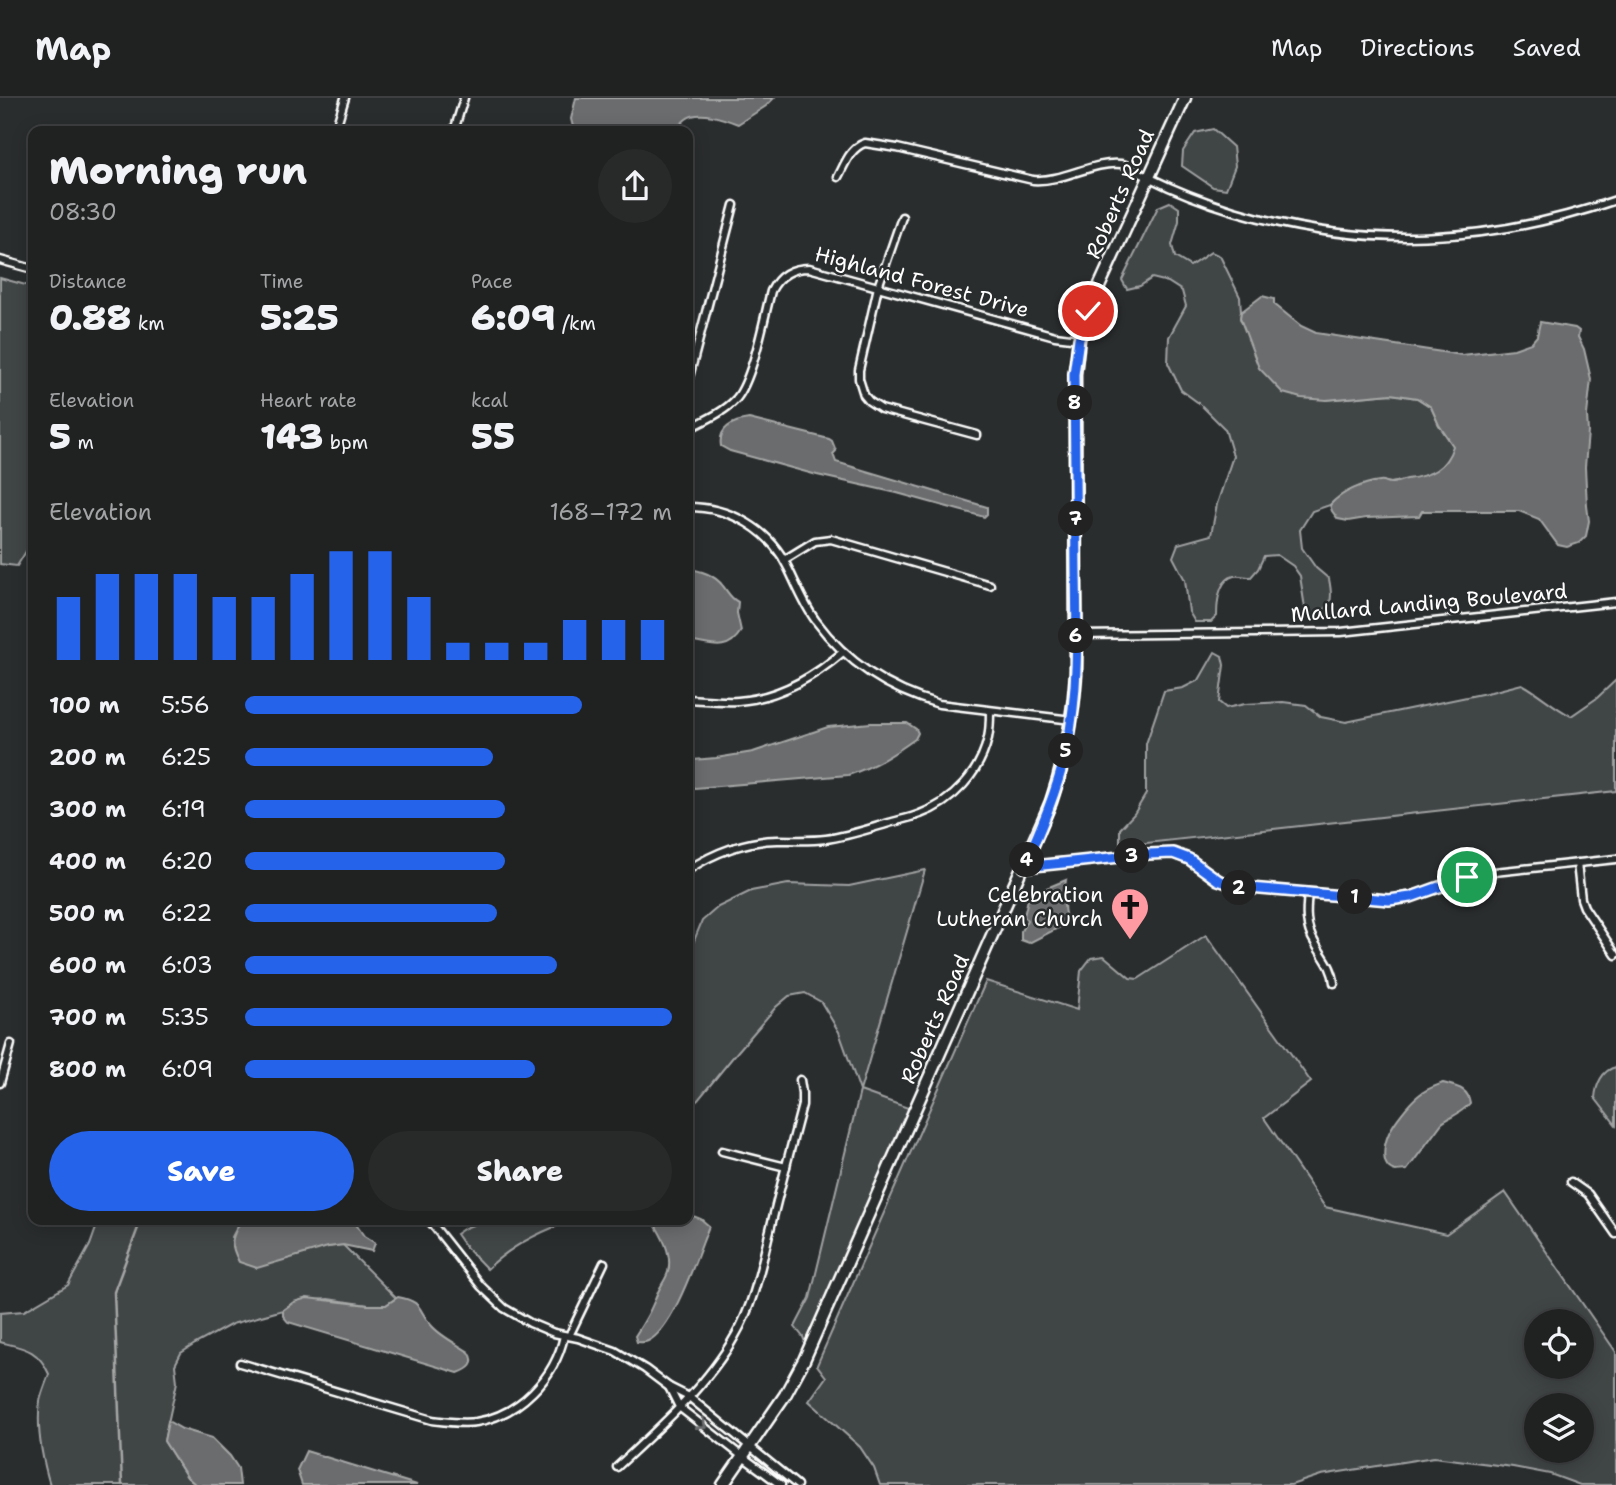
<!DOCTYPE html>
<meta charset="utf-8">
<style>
:root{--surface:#202222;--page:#282a2a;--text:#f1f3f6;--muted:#a2a4a5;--line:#3d3f40;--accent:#2563eb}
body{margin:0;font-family:"Shantell Sans",sans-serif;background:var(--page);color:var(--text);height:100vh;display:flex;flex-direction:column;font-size:26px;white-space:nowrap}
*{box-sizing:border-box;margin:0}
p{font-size:23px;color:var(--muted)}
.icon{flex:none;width:38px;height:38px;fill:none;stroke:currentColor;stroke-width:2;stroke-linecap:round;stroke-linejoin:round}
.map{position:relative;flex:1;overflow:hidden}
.details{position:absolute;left:28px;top:28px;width:665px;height:1099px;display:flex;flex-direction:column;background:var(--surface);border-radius:14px;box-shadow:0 4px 18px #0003,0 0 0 2px var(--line)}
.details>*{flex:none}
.fabs{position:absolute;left:1524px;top:1211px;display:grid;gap:14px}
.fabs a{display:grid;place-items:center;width:70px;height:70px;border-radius:50%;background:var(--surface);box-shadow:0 4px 18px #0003,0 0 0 2px var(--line);font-size:35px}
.pin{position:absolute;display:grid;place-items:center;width:60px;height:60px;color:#fff;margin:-30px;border:4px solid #fff;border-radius:50%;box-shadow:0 2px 7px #0007}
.km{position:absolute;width:35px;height:35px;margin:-18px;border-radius:50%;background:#222;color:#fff;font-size:19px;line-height:35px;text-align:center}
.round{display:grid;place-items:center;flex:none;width:74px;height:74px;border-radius:37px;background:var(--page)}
.head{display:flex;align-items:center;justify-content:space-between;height:119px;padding:0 21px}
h1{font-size:38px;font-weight:800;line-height:52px}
.metrics{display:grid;grid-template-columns:repeat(3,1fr);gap:10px;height:119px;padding:7px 21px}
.metrics div{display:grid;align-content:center}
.metrics b{font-size:35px;font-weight:800}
.metrics small{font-size:19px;font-weight:400}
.metrics p{font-size:19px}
.chart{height:196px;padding:14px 21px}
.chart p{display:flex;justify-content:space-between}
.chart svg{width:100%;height:126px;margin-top:7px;stroke:var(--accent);stroke-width:6}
.action{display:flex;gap:14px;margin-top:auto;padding:14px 21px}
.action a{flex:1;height:80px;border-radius:42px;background:var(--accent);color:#fff;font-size:28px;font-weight:800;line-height:80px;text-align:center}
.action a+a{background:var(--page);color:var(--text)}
ul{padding:0 21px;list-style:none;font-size:23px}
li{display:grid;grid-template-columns:112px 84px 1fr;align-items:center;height:52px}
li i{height:18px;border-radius:9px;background:var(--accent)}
header{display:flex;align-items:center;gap:42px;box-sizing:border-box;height:98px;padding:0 35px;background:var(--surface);border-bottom:2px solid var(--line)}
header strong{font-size:33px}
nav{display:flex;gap:38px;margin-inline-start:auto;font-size:24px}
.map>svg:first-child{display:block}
.green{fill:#414445;stroke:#a0a2a2;stroke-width:2;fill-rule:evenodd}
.water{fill:#6a6c6d;stroke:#a6a7a7;stroke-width:2}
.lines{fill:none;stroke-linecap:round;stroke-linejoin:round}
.stream{stroke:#a6a7a7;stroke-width:2.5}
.minor-casing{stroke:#fff;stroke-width:11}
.primary-casing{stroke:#fff;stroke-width:15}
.minor{stroke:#2a2d2e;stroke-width:6}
.primary{stroke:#2a2d2e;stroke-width:10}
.oneway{stroke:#6a6c6d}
.route-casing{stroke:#fff;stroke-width:14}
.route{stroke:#2563eb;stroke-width:9}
.labels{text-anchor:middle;stroke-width:5;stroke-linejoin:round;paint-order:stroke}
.street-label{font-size:21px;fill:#fff;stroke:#2a2d2e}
.poi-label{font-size:21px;fill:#fff;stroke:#2a2d2e;text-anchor:end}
</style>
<header>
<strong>Map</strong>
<nav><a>Map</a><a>Directions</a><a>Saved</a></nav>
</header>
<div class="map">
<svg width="1616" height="1387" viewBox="0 0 1616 1387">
<rect width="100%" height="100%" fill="#2a2d2e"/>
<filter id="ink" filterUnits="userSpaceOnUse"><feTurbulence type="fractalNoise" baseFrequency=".0143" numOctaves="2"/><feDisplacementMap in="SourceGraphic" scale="14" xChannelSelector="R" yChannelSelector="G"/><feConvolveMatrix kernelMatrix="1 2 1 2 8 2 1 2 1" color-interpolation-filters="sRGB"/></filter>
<g filter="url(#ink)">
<g class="green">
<path d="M1213 31 1233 49 1235 68 1226 91 1213 89 1182 68 1183 53 1195 35Z"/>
<path d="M1170 104 1179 110V123L1172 147 1175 159 1190 168 1211 154 1220 158 1240 199 1241 214 1240 220 1248 238 1326 302 1391 296 1417 300 1431 309 1439 327 1454 348 1451 356 1438 373 1416 380 1391 385 1380 383 1334 403 1330 407 1312 413 1300 432 1302 450 1316 470 1329 481C1333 501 1333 509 1313 519L1305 510 1300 478 1293 468 1277 457 1264 458 1258 471 1251 479C1246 479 1239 477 1234 478 1218 482 1217 505 1217 518L1211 524H1195L1189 514 1185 482 1173 459 1178 446 1211 437 1217 406 1233 358 1225 331 1200 306 1181 292 1168 265 1169 239 1186 208 1182 193 1168 184 1152 180 1140 188 1127 191 1122 182 1158 109Z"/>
<path d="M0 180 33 189V442L17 468 0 466Z"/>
<path d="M1215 554 1222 558 1224 567 1219 604 1226 610 1245 606 1283 604 1306 607 1321 619 1346 624 1491 594 1522 586C1539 595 1553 609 1571 618L1597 600 1616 582V693L1120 748V731L1134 716 1146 696V646L1164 593 1183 590 1199 582Z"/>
<path d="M925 772 860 993 911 1011 806 1247 803 1239 795 1229 810 1200 860 993 839 934 821 904 805 895 789 898 776 909 733 959 698 1002 688 1009V863L693 845 702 823 718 809 751 793 788 786 849 788Z"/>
<path d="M1206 837 1311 984 1264 1020 1325 1109 1446 1136 1505 1094 1616 1254V1387H1580L1550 1376 1513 1369 1434 1359 1321 1377 1291 1387H880L874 1370 860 1349 809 1303 826 1279 817 1267 986 883 1077 912 1081 873 1091 860 1104 858 1130 880 1138 881ZM1536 1223H1582V1269H1536ZM1536 1307H1582V1353H1536Z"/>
<path d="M1616 969V1027L1595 1000C1596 987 1602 972 1616 969Z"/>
<path d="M99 1122H241L232 1139 328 1149 343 1147 396 1200 386 1207H368L328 1201 294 1204 283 1212 232 1226 195 1246 181 1255 175 1267 177 1284 164 1343 187 1379 196 1387H50C42 1360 36 1331 40 1303 42 1294 46 1285 49 1276 38 1251 24 1250 0 1244V1215L24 1213 68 1187 90 1147Z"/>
<path d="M486 1122H574C543 1132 511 1148 487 1171L463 1146 456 1136 465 1130Z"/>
</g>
<g class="water">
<path d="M576 0H774L766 8 738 26C725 21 699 11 686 21 681 25 677 30 673 33H574L571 21Z"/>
<path d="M1262 198 1274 201V206L1301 228 1316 235 1462 257 1514 251 1531 245 1537 238 1540 224 1575 230 1579 233 1578 239 1584 251 1591 281 1587 317 1588 334 1585 369 1587 408 1589 423 1586 438 1579 445 1567 449 1558 447 1539 421 1519 413H1422L1419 418 1366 420 1348 423 1338 421 1332 413 1330 407C1341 394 1363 385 1380 383 1385 382 1386 385 1391 385 1396 385 1402 382 1407 381 1430 378 1446 371 1453 348L1439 327 1431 309 1417 300 1391 296 1326 302 1301 300 1283 295 1259 270 1240 220 1241 214Z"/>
<path d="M749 321 829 341 832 343 836 353 833 356 836 364 987 409V416L984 419 897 395 817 377 730 353 721 348C718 330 733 323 749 321Z"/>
<path d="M688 471C700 472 715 477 723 488 728 494 730 500 738 504L737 515 741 533C727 556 710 546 688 543Z"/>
<path d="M871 625H907L916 631 918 635 915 641C894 656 874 669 848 677L695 690 688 688V660L693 662 716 660 753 654 828 629Z"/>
<path d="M1066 782C1063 796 1063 808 1066 822L1060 829 1029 845 1021 842V833L1027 822 1024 818 1028 801 1032 796Z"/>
<path d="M1443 985C1457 989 1468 990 1470 1005 1462 1015 1452 1018 1442 1025L1407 1072C1405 1072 1397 1073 1396 1073 1379 1070 1384 1046 1389 1035 1394 1024 1409 1005 1419 997 1426 991 1435 988 1443 985Z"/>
<path d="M688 1116 701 1121 709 1128C698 1155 674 1231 648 1243 644 1245 642 1244 637 1244L635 1238C646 1221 651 1212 658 1194 661 1187 666 1181 668 1174 673 1156 661 1136 652 1122H688Z"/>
<path d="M241 1122H353L364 1138 375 1145 372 1153 343 1147 328 1149 257 1170 239 1164C229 1144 231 1141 241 1122Z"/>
<path d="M398 1199C424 1204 417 1211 431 1227 440 1238 457 1246 469 1254 477 1266 469 1271 458 1275L288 1224 283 1218V1212L294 1204 307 1200 368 1207H386Z"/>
<path d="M168 1323 182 1331 212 1340 230 1358 238 1370 240 1387H196L187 1379 164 1343Z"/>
<path d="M306 1353 417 1387H302L297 1372Z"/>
</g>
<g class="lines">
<path class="stream" d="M122 1387 114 1194 141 1122"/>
<defs>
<g id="minor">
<path d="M335 33 345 0"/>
<path d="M454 33 464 0"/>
<path d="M838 79C845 66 850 50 865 45L897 50 1033 82C1064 84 1092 63 1121 66 1131 67 1140 76 1150 80 1176 93 1205 104 1234 113 1364 152 1488 146 1616 102"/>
<path d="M902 119 878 189 859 272V281L864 297 869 303 881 311 977 337"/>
<path d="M0 162 33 171"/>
<path d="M688 283 734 107"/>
<path d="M688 320 696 327C710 320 725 313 736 301 753 281 764 220 771 193 779 177 792 170 809 170L1055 238 1079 241"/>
<path d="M688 409C730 409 770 431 788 470 797 488 804 507 816 523 847 565 889 592 939 606L1072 622"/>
<path d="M784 462 815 443 831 441 990 487"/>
<path d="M1076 537 1341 534 1616 504"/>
<path d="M688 601C704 602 721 604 738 603 777 600 814 579 843 554"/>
<path d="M1577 765 1581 801 1584 809 1616 857"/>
<path d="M1024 769 1149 756 1173 755 1189 761 1218 782 1238 789 1389 802C1422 799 1452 783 1485 775L1616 761"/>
<path d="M688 772C713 755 747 742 778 742 794 742 810 743 826 741 848 738 868 731 889 725 899 722 910 720 920 716 953 704 980 675 988 640 990 631 990 622 990 613"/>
<path d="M1308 796C1306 813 1305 829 1315 845 1322 858 1333 869 1334 885"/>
<path d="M0 985 11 946"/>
<path d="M722 1053 786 1069"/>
<path d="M1571 1084 1588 1096 1616 1136"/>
<path d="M429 1122 481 1188 504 1210 530 1225 554 1235 578 1240 615 1253 645 1271 669 1289 689 1299 797 1387"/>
<path d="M569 1238 604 1165"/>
<path d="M240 1265 432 1322C447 1324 461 1326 476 1324 519 1317 555 1280 564 1238"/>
<path d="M669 1289 679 1309 743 1359 781 1387"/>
<path d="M617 1369C658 1331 707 1288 735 1238 754 1206 761 1168 770 1132 780 1090 791 1049 802 1007V995L800 982"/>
</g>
<path id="primary" d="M723 1387 785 1297 804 1262 1051 704C1065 662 1073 621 1076 577L1075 276 1079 241 1088 213 1185 0"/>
</defs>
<use href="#minor" class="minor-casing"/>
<use href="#primary" class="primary-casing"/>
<use href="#minor" class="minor"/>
<use href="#primary" class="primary"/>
</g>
<defs><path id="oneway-chevron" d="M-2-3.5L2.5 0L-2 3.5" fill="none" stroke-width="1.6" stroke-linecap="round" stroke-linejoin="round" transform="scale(1.75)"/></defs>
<use class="oneway" href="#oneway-chevron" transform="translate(702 1327) rotate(38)"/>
</g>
<g class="lines" filter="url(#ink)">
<defs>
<path id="route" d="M1088 213 1079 241 1074 276C1075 342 1075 408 1076 474 1077 532 1079 591 1067 649 1058 691 1041 730 1024 769L1149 756 1173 755 1189 761 1218 782 1238 789 1389 802 1411 799 1467 779"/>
</defs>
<use href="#route" class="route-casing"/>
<use href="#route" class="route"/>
</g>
<defs>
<symbol id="church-pin" viewBox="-11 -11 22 30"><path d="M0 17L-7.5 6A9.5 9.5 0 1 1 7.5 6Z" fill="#ff9aa2" stroke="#2a2d2e"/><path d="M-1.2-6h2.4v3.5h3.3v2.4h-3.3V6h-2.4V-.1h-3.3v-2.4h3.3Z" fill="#111"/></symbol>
</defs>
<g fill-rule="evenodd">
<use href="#church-pin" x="1108" y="787" width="44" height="60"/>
</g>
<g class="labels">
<g class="street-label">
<text transform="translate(1120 96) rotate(-66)" y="7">Roberts Road</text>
<text transform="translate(922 184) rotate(15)" y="7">Highland Forest Drive</text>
<text transform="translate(1429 505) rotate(-5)" y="7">Mallard Landing Boulevard</text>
<text transform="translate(935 921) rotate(-66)" y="7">Roberts Road</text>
</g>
<g class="poi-label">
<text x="1103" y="804">Celebration<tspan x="1103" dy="24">Lutheran Church</tspan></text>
</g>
</g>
</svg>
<div class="fabs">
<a><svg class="icon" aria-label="locate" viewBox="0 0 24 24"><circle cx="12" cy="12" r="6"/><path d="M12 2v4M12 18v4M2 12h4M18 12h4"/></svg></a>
<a><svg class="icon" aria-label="layers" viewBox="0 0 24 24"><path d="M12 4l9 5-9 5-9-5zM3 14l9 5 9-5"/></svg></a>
</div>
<div class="pin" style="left:1467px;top:779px;background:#1e9e55"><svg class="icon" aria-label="arrive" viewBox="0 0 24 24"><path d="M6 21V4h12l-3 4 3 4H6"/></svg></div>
<div class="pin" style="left:1088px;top:213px;background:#d93025"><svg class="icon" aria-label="check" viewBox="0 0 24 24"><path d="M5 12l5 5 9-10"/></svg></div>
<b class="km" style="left:1355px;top:799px">1</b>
<b class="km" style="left:1239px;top:790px">2</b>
<b class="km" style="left:1132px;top:758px">3</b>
<b class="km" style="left:1027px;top:762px">4</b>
<b class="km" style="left:1066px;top:653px">5</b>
<b class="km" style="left:1076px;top:538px">6</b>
<b class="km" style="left:1076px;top:421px">7</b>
<b class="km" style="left:1075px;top:305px">8</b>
<section class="details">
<div class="head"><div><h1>Morning run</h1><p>08:30</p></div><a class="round"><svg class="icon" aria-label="share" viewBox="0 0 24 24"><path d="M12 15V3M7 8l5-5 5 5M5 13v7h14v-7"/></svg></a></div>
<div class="metrics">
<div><p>Distance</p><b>0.88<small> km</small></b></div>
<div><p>Time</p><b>5:25</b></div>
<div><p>Pace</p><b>6:09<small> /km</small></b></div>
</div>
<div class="metrics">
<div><p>Elevation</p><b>5<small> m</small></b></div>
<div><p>Heart rate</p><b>143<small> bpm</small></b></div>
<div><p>kcal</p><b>55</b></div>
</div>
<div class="chart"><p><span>Elevation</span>168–172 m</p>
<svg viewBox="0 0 160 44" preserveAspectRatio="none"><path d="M5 44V22M15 44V14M25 44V14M35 44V14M45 44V22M55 44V22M65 44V14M75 44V6M85 44V6M95 44V22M105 44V38M115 44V38M125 44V38M135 44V30M145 44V30M155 44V30"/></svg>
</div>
<ul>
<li><b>100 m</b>5:56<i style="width:79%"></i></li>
<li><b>200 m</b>6:25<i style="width:58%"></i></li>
<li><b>300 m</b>6:19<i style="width:61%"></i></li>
<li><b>400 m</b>6:20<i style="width:61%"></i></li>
<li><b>500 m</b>6:22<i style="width:59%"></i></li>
<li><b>600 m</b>6:03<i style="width:73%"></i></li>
<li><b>700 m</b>5:35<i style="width:100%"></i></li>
<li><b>800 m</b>6:09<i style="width:68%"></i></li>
</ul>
<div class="action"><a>Save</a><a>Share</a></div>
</section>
</div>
